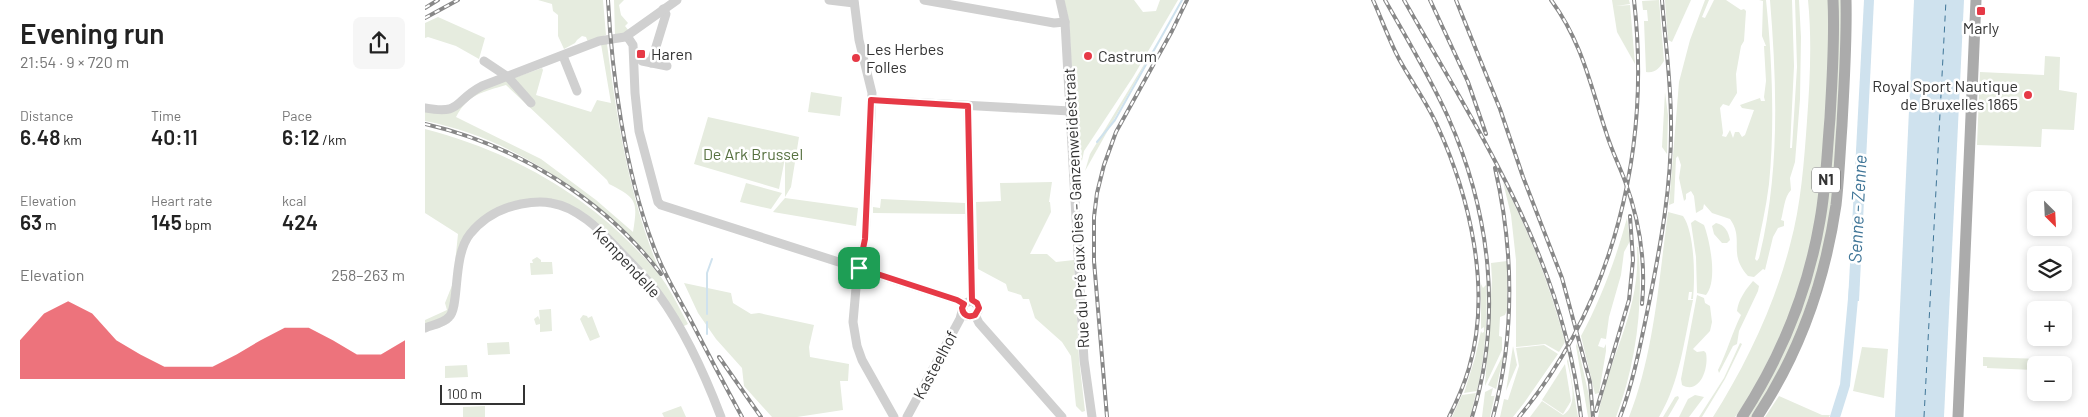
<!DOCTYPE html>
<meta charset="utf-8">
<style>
:root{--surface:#fff;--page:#f6f6f6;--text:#222;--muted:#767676;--accent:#e63946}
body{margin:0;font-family:Barlow,sans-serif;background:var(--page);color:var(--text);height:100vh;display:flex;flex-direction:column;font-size:19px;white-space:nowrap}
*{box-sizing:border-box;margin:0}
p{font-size:16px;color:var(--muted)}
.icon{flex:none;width:28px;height:28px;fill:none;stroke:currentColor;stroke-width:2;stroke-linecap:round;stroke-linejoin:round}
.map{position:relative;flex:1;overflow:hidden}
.drawer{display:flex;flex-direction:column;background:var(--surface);width:425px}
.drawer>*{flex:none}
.needle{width:32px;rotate:156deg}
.controls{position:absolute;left:1602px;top:191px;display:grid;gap:10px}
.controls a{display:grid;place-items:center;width:45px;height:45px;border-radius:8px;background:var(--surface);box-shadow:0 2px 8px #0003;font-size:25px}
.scale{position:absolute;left:15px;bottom:12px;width:85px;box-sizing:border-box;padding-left:5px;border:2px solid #333;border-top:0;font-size:14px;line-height:18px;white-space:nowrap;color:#333;-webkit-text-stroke:4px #fff;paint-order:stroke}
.pin{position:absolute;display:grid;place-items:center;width:42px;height:42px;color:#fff;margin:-21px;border-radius:10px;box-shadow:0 2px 8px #0006}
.round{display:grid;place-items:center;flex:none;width:52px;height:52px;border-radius:8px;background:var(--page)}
.headline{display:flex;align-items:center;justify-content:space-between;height:85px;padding:0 20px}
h1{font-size:28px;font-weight:600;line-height:38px}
.stats{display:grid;grid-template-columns:repeat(3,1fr);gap:8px;height:85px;padding:5px 20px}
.stats div{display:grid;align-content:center}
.stats b{font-size:21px;font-weight:600}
.stats small{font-size:14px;font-weight:400}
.stats p{font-size:14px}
.chart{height:140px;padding:10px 20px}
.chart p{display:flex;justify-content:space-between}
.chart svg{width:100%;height:90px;margin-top:5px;fill:var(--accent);opacity:.7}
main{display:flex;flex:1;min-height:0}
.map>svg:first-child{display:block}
.green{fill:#e6ecdf;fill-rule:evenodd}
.water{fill:#cfe2ee}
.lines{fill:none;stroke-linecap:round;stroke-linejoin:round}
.stream{stroke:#cfe2ee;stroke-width:2}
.river{stroke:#cfe2ee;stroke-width:10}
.ferry{stroke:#3f7597;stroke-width:1;stroke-dasharray:6 5;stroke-linecap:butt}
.minor{stroke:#d0d0d0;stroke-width:9}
.major{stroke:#ababab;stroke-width:11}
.rail-casing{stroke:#888;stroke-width:4}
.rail{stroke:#fff;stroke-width:2;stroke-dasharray:5.5;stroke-linecap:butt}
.route-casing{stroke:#fff;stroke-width:10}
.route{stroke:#e63946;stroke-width:6}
.poi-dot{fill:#e63946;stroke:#fff;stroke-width:2}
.labels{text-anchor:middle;stroke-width:5;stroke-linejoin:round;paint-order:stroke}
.shield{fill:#fff;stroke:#707070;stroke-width:1}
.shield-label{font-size:15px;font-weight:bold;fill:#333}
.poi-label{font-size:16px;fill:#333;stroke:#fff;text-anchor:start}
.park-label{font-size:16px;fill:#56703f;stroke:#fff}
.street-label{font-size:16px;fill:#333;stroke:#fff}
.water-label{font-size:18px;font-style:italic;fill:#3f7597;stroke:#fff}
</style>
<main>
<section class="drawer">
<div class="headline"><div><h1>Evening run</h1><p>21:54 · 9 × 720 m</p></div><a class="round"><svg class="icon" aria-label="share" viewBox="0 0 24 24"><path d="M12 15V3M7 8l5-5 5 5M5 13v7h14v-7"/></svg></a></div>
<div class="stats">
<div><p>Distance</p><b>6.48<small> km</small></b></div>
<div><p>Time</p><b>40:11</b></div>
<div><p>Pace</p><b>6:12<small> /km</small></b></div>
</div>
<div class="stats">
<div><p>Elevation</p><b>63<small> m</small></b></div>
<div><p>Heart rate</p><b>145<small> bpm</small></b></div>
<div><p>kcal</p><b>424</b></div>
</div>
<div class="chart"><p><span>Elevation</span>258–263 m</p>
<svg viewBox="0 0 160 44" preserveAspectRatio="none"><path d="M0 44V25L10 12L20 6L30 12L40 25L50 32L60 38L70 38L80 38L90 32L100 25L110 19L120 19L130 25L140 32L150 32L160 25V44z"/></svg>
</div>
</section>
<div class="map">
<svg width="1663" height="417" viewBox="0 0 1663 417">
<rect width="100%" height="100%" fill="#fff"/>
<g class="green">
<path d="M113 0H178L181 35 163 42 161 37 157 36 152 40 150 43 139 49 133 36V15L128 11 127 4Z"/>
<path d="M189 0H199L194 5 196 15 203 23 200 26 204 31 200 34 190 35Z"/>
<path d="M639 0H709L718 12 731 11 735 0H753L708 77 659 151 653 180 644 21Z"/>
<path d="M1187 0H1204L1205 4 1191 6 1205 5 1210 64 1192 32Z"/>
<path d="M1234 0 1239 61C1235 67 1230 74 1221 72L1219 21H1223L1222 10H1218L1217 1Z"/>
<path d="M1240 0H1266L1247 42 1243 40Z"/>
<path d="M1280 0H1284L1277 17 1280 18 1289 0H1301L1316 10 1319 9 1321 11 1319 41 1316 46 1311 74 1312 93 1304 106 1298 104 1295 108 1298 133 1297 136 1301 137 1305 130 1308 138 1310 132H1314L1317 137 1320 135 1329 110 1317 108 1315 105 1335 98 1336 101H1340L1339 97 1341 81 1339 46H1341L1337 36 1338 1 1334 0H1341C1347 58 1350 126 1344 184 1341 209 1335 234 1330 259L1332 261 1334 258C1355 174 1352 86 1345 0H1367L1369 66 1365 148H1367L1372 67 1370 0H1374L1376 37 1375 99 1370 162 1365 178 1366 190C1359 197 1359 210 1356 220L1359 221V226L1353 228 1348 237 1340 270 1338 269 1329 277 1323 276C1302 253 1320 240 1305 219L1287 213 1279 204 1278 209 1271 213 1269 196 1266 191 1261 194V199L1259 201 1254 178 1256 165 1253 156 1251 158 1249 203 1244 205 1254 82 1265 40Z"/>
<path d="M1383 0H1404L1405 43 1399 156 1388 239 1364 319 1326 395 1310 417H1288C1321 365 1350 304 1365 245 1376 205 1379 162 1382 121 1385 81 1387 40 1383 0Z"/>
<path d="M1411 0H1418L1411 168 1401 245 1370 340 1328 417H1320L1391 258Z"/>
<path d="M13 17 60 38 54 59 31 46 3 37 0 38V23Z"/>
<path d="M735 38 660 171 665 154Z"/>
<path d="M176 44H182C192 120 204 195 233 267 172 198 92 139 0 121V104C16 107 25 109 37 96L117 68 118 70 111 95 166 112 172 100 186 103ZM81 85 182 180 184 184C212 198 213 201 208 232L171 200 116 159 31 117C43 94 58 92 81 85Z"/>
<path d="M1620 56 1635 57 1634 90 1652 93 1649 130 1617 129 1616 147 1552 145 1555 72 1619 75Z"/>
<path d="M386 92 417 97 415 116 383 112Z"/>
<path d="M1240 92 1243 115 1242 154 1237 147Z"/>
<path d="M283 117 374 137 366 187 360 197V158L354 189 269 164Z"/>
<path d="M0 129C92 153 170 199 232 272 245 288 253 306 263 324L257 327 228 286 145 208 99 201 43 233 22 324 14 328 0 331V320L22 310 20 303 28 283 33 234 0 213Z"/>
<path d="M627 182 624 202H625L626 212 605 254H622L631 262 649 260 654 359 660 411 657 412 651 406 646 356 637 342 610 318 604 299H598L596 295 583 291 581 284 553 269 551 202 576 201 575 183Z"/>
<path d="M1078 182C1105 233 1125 286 1140 342L1134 352 1120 344 1091 347V260L1086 215Z"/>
<path d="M321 183 357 193 346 209 315 202Z"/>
<path d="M360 198 433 208 431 226 348 212Z"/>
<path d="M456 199 540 203 541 214 448 213V207L455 208Z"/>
<path d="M1243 212 1258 216C1270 233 1270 279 1268 299H1266L1267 292H1264L1263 300H1268C1259 340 1255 382 1234 417H1204C1229 354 1234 279 1243 212Z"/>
<path d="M1202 218 1205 241 1199 252 1196 275 1184 317 1181 339 1176 338 1173 346 1179 348 1181 344V351L1174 393 1170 394 1156 336C1176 299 1191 259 1202 218Z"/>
<path d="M1270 220 1279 225C1285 241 1293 281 1281 295L1272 293 1271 257 1266 223Z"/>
<path d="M1291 223C1300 225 1303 231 1305 240L1302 243H1297L1289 234 1287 226Z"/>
<path d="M1212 247H1213C1219 303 1211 364 1191 417H1173C1183 356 1216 313 1212 247Z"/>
<path d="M112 257 116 260V262H127L128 274 106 275 105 263H108L107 260Z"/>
<path d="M1082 261V310L1080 315 1075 317 1074 336 1077 337V350L1060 386 1067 280 1066 263Z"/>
<path d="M1061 273C1063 313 1061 352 1052 391L1039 393 1050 358 1056 331 1057 333 1059 332V327L1056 329V284L1058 288 1061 285Z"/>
<path d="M1328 281 1334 286 1333 291 1314 331 1312 344 1308 346 1294 373 1293 370C1302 352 1307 333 1316 315L1312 311C1313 300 1321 289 1328 281Z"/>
<path d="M259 283 306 293 308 303 326 314 334 313 389 325 384 347 385 357 424 364 423 381H415L418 410 372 417H347L319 386 317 368 291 339 273 313Z"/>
<path d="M1272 295 1279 298 1280 303 1285 306 1287 322 1285 331 1268 349 1272 352 1279 351 1281 353C1284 368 1275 395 1257 385L1256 379Z"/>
<path d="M126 309 127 331 115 332V324L111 325 109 319 113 316 115 320 114 310Z"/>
<path d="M158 315 162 316 163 318 167 316 175 337 165 341 155 319Z"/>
<path d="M84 342 85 354 63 355 62 343Z"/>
<path d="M1152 343 1164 396 1166 417H1163L1151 346Z"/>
<path d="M1315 343 1317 344 1300 379 1277 417H1274L1299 378Z"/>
<path d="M1119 345 1133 354 1099 403 1089 395 1099 403 1088 417H1075L1079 399 1083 400 1094 366 1091 348Z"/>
<path d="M1088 346 1092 365 1081 391Z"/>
<path d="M1437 347 1463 349 1459 398 1428 391Z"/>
<path d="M1079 353 1065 417H1057L1060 392 1068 388 1066 396H1070L1071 389 1063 385Z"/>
<path d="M1558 357 1618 359V365H1611V370L1562 368V366H1558Z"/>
<path d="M1143 359 1153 417H1105L1117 401 1138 415C1155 405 1145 377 1142 361Z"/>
<path d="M1140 364 1146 401 1138 414 1117 400Z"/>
<path d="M42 365 43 377 20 378V366Z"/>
<path d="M1051 393 1045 417H1027L1037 395Z"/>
<path d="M1270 395 1279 397 1264 417H1254L1263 399Z"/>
<path d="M1253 396 1254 398 1243 417H1238L1250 397Z"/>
<path d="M1354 396 1397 415H1405L1404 417H1340Z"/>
<path d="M60 406V417H38V407Z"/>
<path d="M256 406 261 417H239L237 413Z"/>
</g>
<g class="water">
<path d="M1439 0H1449L1434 301H1423Z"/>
<path d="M1489 0H1539L1519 417H1470Z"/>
</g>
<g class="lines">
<g class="stream">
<path d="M672 142 690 120 757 0"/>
<path d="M282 314V273L287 259"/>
<path d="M282 322V334"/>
</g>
<path class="river" d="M1410 417 1420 385 1429 288"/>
<path class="ferry" d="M1499 417 1521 0"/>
<g class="minor">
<path d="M404 0 429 3"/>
<path d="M429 0 434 40 447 93 440 239 432 277 428 322 432 346 437 360 469 417"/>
<path d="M499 0 629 23 640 22"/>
<path d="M635 0 640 22 659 360 667 417"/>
<path d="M202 36 208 45 210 93 214 131 233 202 236 205 532 300 539 304"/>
<path d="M138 56 152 91"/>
<path d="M59 61 83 77 106 103"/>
<path d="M217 61 242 66"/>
<path d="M226 63 241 14 238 9"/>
<path d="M446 100 645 111"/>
<path d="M543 106 547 300"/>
<path d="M0 108C38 115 28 101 57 86L174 41 200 37 252 0"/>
<path d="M550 315 554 323 637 417"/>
<path d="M0 328C7 325 19 323 24 317 35 307 27 256 45 234 58 218 76 208 96 204 106 202 117 201 126 203 152 207 174 229 191 247 206 263 222 278 234 295 261 332 280 375 296 417"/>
<path d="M482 417 535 319 539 304 547 300 553 306V311L550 315 542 316 538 312"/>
</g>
<g class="major">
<path d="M1317 417C1356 357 1383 291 1395 220 1401 187 1402 152 1405 118 1407 79 1410 39 1408 0"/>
<path d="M1332 417C1374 354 1400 280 1411 205 1414 179 1415 152 1417 125 1419 84 1422 42 1421 0"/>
<path d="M1533 417 1551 0"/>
</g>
<defs>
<g id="rail">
<path d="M183 0C187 76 200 170 227 242 236 268 250 292 264 317 281 350 299 384 317 417"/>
<path d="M948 0C957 20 964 40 974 59 986 81 1001 101 1012 125 1045 197 1067 290 1044 368 1039 385 1032 401 1024 417"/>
<path d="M960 0C982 39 1005 77 1023 117 1065 212 1078 317 1047 417"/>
<path d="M979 0C1056 136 1138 258 1156 417"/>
<path d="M1005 0 1043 82 1061 134"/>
<path d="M1031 0 1075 109 1098 177 1137 278 1165 382 1168 417"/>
<path d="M1126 0C1157 42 1165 84 1181 132 1186 149 1194 165 1200 181 1215 222 1221 262 1217 304"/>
<path d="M0 8 13 0"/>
<path d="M0 18 33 0"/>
<path d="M0 124C91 145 179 199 236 274"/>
<path d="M294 357 336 417"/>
<path d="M1171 411 1204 300 1208 260 1205 216"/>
<path d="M682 417 669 261V217L672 193 679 165 691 132 747 31 762 0"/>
<path d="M1068 417C1090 334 1089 251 1070 168"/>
<path d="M1094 417C1190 301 1226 148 1209 0"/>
<path d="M1195 417C1209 380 1216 341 1224 303 1236 243 1247 183 1246 122 1246 81 1240 40 1237 0"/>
</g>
</defs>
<use href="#rail" class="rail-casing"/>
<use href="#rail" class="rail"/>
</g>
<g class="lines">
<defs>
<path id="route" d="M446 100 543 106 547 300 552 303 554 308 550 315C543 318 538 315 537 308L539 304 532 300 434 268 440 239Z"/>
</defs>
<use href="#route" class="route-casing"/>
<use href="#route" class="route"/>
</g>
<g class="poi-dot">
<rect x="1551" y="6" width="10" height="10" rx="2.5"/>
<rect x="211" y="49" width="10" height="10" rx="2.5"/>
<circle cx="663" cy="56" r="5"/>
<circle cx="431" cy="58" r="5"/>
<circle cx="1603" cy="95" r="5"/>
</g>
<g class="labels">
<rect class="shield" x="1387" y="167.5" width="28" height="25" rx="4"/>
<g class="shield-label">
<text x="1401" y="185">N1</text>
</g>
<g class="poi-label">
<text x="1556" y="34" text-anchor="middle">Marly</text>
<text x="441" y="55">Les Herbes<tspan x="441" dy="18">Folles</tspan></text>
<text x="226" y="60">Haren</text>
<text x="673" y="62">Castrum</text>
<text x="1593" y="92" text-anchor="end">Royal Sport Nautique<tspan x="1593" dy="18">de Bruxelles 1865</tspan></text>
</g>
<g class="park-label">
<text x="328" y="160">De Ark Brussel</text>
</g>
<g class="street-label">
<text transform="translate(651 208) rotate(-93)" y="6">Rue du Pré aux Oies - Ganzenweidestraat</text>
<text transform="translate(202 262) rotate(47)" y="6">Kempendelle</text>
<text transform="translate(510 365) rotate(-62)" y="6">Kasteelhof</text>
</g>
<g class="water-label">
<text transform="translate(1433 209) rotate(-87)" y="6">Senne - Zenne</text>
</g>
</g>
</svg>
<div class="controls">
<a><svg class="needle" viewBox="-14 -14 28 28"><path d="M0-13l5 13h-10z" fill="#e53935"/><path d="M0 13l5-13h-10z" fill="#767676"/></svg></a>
<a><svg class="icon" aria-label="layers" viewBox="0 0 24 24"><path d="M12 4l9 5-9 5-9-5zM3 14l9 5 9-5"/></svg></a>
<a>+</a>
<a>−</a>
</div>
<div class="scale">100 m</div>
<div class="pin" style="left:434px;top:268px;background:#1e9e55"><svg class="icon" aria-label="arrive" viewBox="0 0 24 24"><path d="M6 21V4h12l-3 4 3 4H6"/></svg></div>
</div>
</main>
